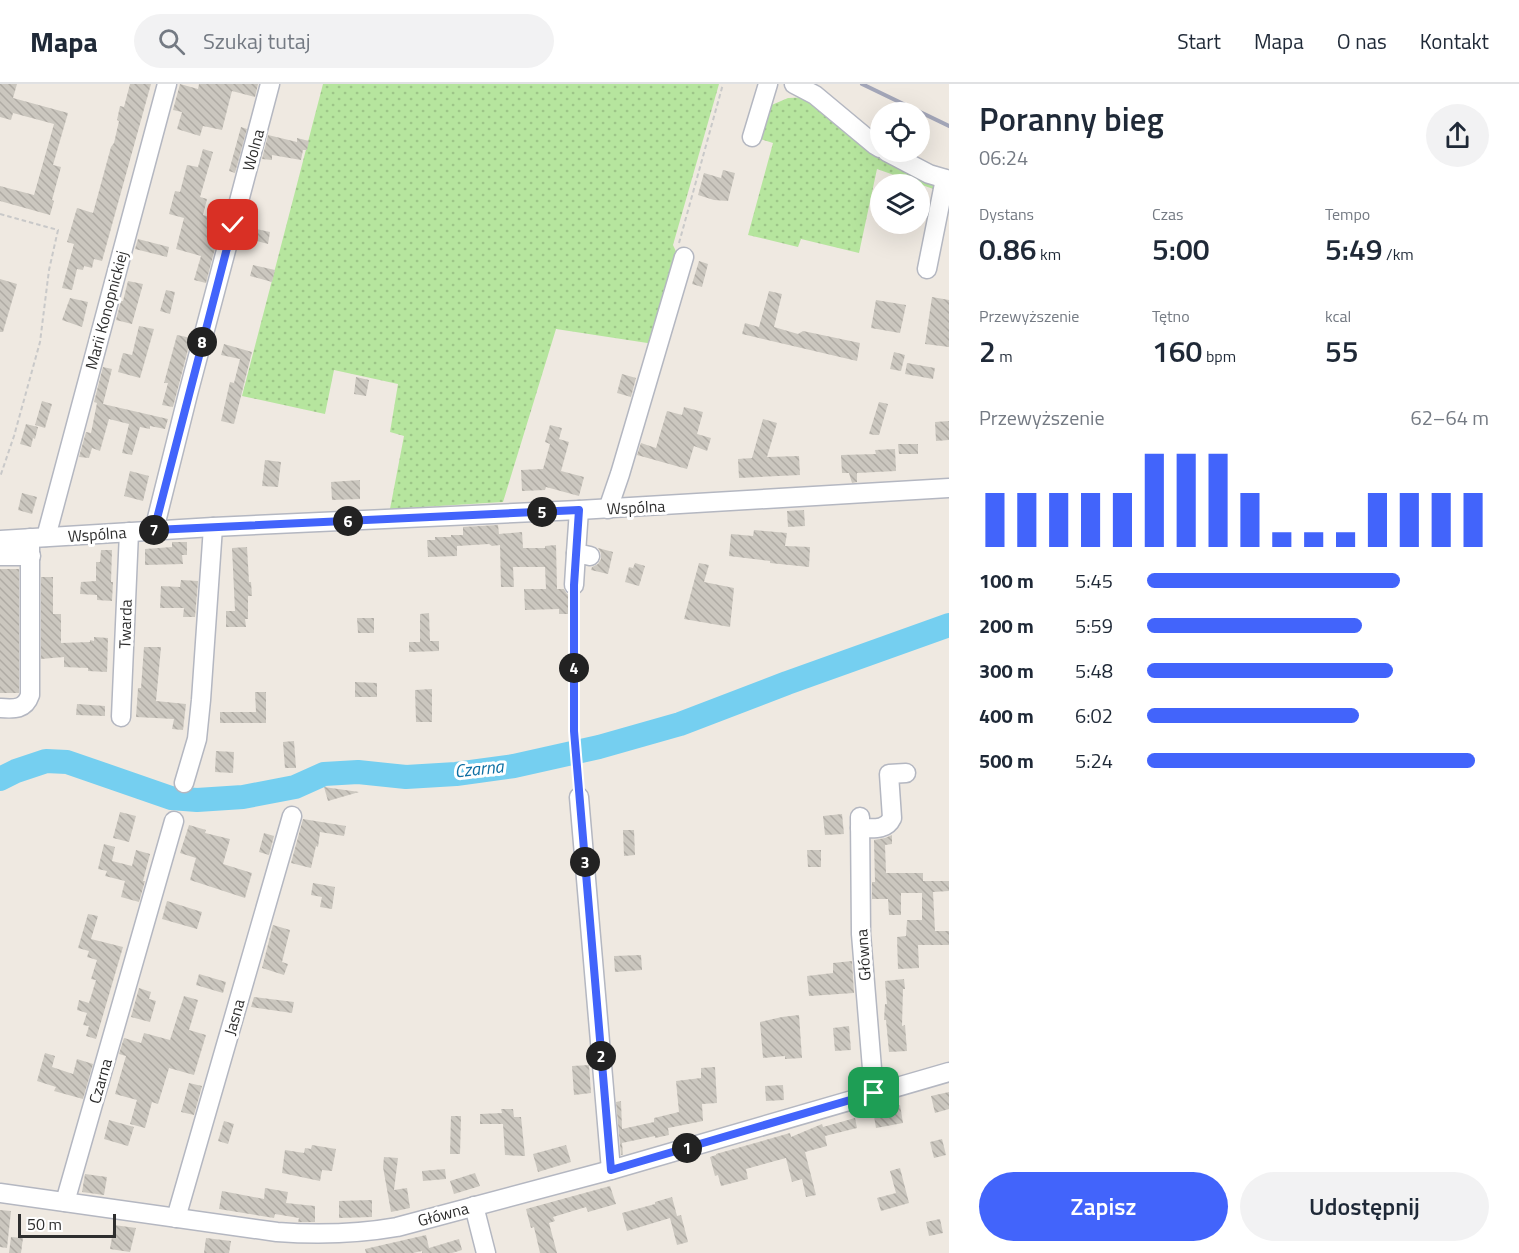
<!DOCTYPE html>
<html lang="pl">
<meta charset="utf-8">
<style>
:root{--surface:#fff;--page:#f2f2f3;--text:#1f2937;--muted:#747a83;--line:#e0e1e3;--accent:#4264fb}
body{margin:0;font-family:"Titillium Web",sans-serif;background:var(--page);color:var(--text);height:100vh;display:flex;flex-direction:column;font-size:22px;white-space:nowrap}
*{box-sizing:border-box;margin:0}
p{font-size:20px;color:var(--muted)}
.icon{flex:none;width:33px;height:33px;fill:none;stroke:currentColor;stroke-width:2;stroke-linecap:round;stroke-linejoin:round}
.map{position:relative;flex:1;overflow:hidden}
.details{display:flex;flex-direction:column;background:var(--surface);width:570px}
.details>*{flex:none}
.buttons{position:absolute;left:870px;top:18px;display:grid;gap:12px}
.buttons a{display:grid;place-items:center;width:60px;height:60px;border-radius:50%;background:var(--surface);box-shadow:0 6px 24px #0002;font-size:30px}
.scale{position:absolute;left:18px;bottom:15px;width:98px;box-sizing:border-box;padding-left:6px;border:3px solid #2e2e2e;border-top:0;font-size:16px;line-height:21px;white-space:nowrap;color:#2e2e2e;-webkit-text-stroke:4px #fff;paint-order:stroke}
.pin{position:absolute;display:grid;place-items:center;width:51px;height:51px;color:#fff;margin:-26px;border-radius:12px;box-shadow:0 3px 9px #0006}
.km{position:absolute;width:30px;height:30px;margin:-15px;border-radius:50%;background:#222;color:#fff;font-size:16px;line-height:30px;text-align:center}
.round{display:grid;place-items:center;flex:none;width:63px;height:63px;border-radius:32px;background:var(--page)}
.overview{display:flex;align-items:center;justify-content:space-between;height:102px;padding:0 30px}
h1{font-size:33px;font-weight:600;line-height:45px}
.metrics{display:grid;grid-template-columns:repeat(3,1fr);gap:9px;height:102px;padding:6px 30px}
.metrics div{display:grid;align-content:center}
.metrics b{font-size:30px;font-weight:600}
.metrics small{font-size:16px;font-weight:400}
.metrics p{font-size:16px}
.chart{height:168px;padding:12px 30px}
.chart p{display:flex;justify-content:space-between}
.chart svg{width:100%;height:108px;margin-top:6px;stroke:var(--accent);stroke-width:6}
.primary-button{display:flex;gap:12px;margin-top:auto;padding:12px 30px}
.primary-button a{flex:1;height:69px;border-radius:36px;background:var(--accent);color:#fff;font-size:24px;font-weight:600;line-height:69px;text-align:center}
.primary-button a+a{background:var(--page);color:var(--text)}
ul{padding:0 30px;list-style:none;font-size:20px}
li{display:grid;grid-template-columns:96px 72px 1fr;align-items:center;height:45px}
li i{height:15px;border-radius:8px;background:var(--accent)}
header{display:flex;align-items:center;gap:36px;box-sizing:border-box;height:84px;padding:0 30px;background:var(--surface);border-bottom:2px solid var(--line)}
header strong{font-size:28px}
nav{display:flex;gap:33px;margin-inline-start:auto;font-size:21px}
.search{width:420px;height:54px;background:var(--page);display:flex;align-items:center;gap:15px;box-sizing:border-box;padding:0 21px;border-radius:33px;color:var(--muted);font-size:22px}
main{display:flex;flex:1;min-height:0}
.map>svg:first-child{display:block}
.grass{fill:url(#grass-dots)}
.lines{fill:none;stroke-linecap:round;stroke-linejoin:round}
.river{stroke:#75cff0;stroke-width:24}
.building{fill:url(#building-back-hatch)}
.minor-casing{stroke:#b4b7c1;stroke-width:21}
.path{stroke:#c9c9c9;stroke-width:2;stroke-dasharray:4.5 3;stroke-linecap:butt}
.minor{stroke:#fff;stroke-width:18}
.rail{stroke:#a3a6b8;stroke-width:4}
.route-casing{stroke:#fff;stroke-width:12}
.route{stroke:#4264fb;stroke-width:8}
.labels{text-anchor:middle;stroke-width:6;stroke-linejoin:round;paint-order:stroke}
.street-label{font-size:16px;fill:#2e2e2e;stroke:#fff}
.water-label{font-size:18px;font-style:italic;fill:#0d6fa3;stroke:#fff}
</style>
<header>
<strong>Mapa</strong>
<div class="search"><svg class="icon" aria-label="search" viewBox="0 0 24 24"><circle cx="10" cy="10" r="6"/><path d="M15 15l6 6"/></svg>Szukaj tutaj</div>
<nav><a>Start</a><a>Mapa</a><a>O nas</a><a>Kontakt</a></nav>
</header>
<main>
<div class="map">
<svg width="949" height="1169" viewBox="0 0 949 1169">
<defs>
<pattern id="grass-dots" width="8" height="8" patternUnits="userSpaceOnUse" patternTransform="scale(1.5)"><rect width="8" height="8" fill="#b6e59e"/><path d="M2 2h.1M6 6h.1" fill="none" stroke="#9dc588" stroke-width="1.8" stroke-linecap="round"/></pattern>
<pattern id="building-back-hatch" width="6" height="6" patternUnits="userSpaceOnUse" patternTransform="scale(1.5)"><rect width="6" height="6" fill="#cbc7bf"/><path d="M-1 5l2 2M0 0l6 6M5-1l2 2" fill="none" stroke="#afaba4"/></pattern>
</defs>
<rect width="100%" height="100%" fill="#efe9e1"/>
<g class="grass">
<path d="M323 0H719L673 161 679 174 654 260 556 245 503 418 390 425 404 352 390 348 398 300 334 286 325 330 242 312Z"/>
<path d="M813 13 941 97 939 107 877 85 859 169 801 155 798 163 748 151 773 59 757 54 767 23 788 14Z"/>
</g>
<g class="lines">
<path class="river" d="M0 695 16 687 46 677 67 678 171 714 197 716 243 713 295 703 324 690 358 688 406 693 456 690 514 682 599 663 680 640 787 599 949 541"/>
</g>
<g class="building">
<path d="M0 0H17L13 14 68 29 53 81 61 83 52 116 54 117 50 131 0 117V102L34 111 54 40 13 29 11 36 0 33Z"/>
<path d="M130 0H151L102 177 94 175 92 184 84 182 83 186 77 185 72 206 62 204 74 160 67 158 77 124 93 129 111 63 114 59 119 37 117 36 120 22 124 23Z"/>
<path d="M180 0 198 5 199 0H258L255 13 232 7 222 46 203 42 200 52 177 45 182 28 173 26Z"/>
<path d="M241 43 247 45 235 89 229 87Z"/>
<path d="M268 51 297 58V54L309 57 307 66H303L301 76 272 71V76L262 75Z"/>
<path d="M203 65 213 68 200 113 207 115 203 131 222 137 206 199 194 196 201 172 176 165 184 134 169 130 175 107 180 108 187 81 198 83Z"/>
<path d="M723 86 735 89 728 117 714 116 698 111 704 89 721 94Z"/>
<path d="M252 144 270 148 268 160 249 155Z"/>
<path d="M138 155 169 163 167 173 135 165Z"/>
<path d="M699 177 708 180 702 203 692 200Z"/>
<path d="M253 181 275 186 272 198 250 192Z"/>
<path d="M0 195 17 200 3 248H0Z"/>
<path d="M128 197 143 200 132 240 116 236 121 217H123Z"/>
<path d="M166 206 175 208 170 230 160 227Z"/>
<path d="M769 207 782 210 774 243 798 250 803 247 860 259 857 277 742 250 745 239 759 243Z"/>
<path d="M932 213 949 216V263L925 260Z"/>
<path d="M70 214 88 218 82 243 62 236Z"/>
<path d="M876 216 906 221 900 249 871 244Z"/>
<path d="M139 242 154 245 140 294 118 288 123 269 132 271Z"/>
<path d="M177 251 191 254 173 323 162 321 168 299H164Z"/>
<path d="M224 260 252 268 234 340 221 337 230 298 234 299 240 275 221 271Z"/>
<path d="M894 268 905 271 901 287 890 285Z"/>
<path d="M907 279 935 284 933 295 905 290Z"/>
<path d="M103 283 112 285 103 320 168 335 165 345 150 342V345L140 343 132 371 122 369 129 340 109 335 100 367 92 364 89 374 79 373 86 348 91 349 97 319 94 318Z"/>
<path d="M622 290 636 294 631 313 617 309Z"/>
<path d="M356 293 369 296 366 312 354 310Z"/>
<path d="M42 317 52 320 45 344 35 341Z"/>
<path d="M879 318 888 320 879 351H875L869 350Z"/>
<path d="M684 323 703 328 697 350 711 354 707 367 694 362 687 385 637 371 641 359 656 364 667 327 682 331Z"/>
<path d="M763 335 777 339 767 373 799 372 800 391 739 394 738 375 752 374Z"/>
<path d="M949 337V356L936 357 935 338Z"/>
<path d="M26 340 38 343 35 355 33 354 31 363 20 360Z"/>
<path d="M550 341 562 344 559 355 569 358 561 387 584 393 579 412 546 403 545 406 522 407 521 386 543 385 550 360 545 358Z"/>
<path d="M898 360H918V370H899Z"/>
<path d="M895 365 896 387 857 389V398L852 399 849 389H842L841 371 876 370 875 366Z"/>
<path d="M265 376 281 378 278 403 262 402Z"/>
<path d="M130 387 149 392 143 417 124 412Z"/>
<path d="M360 396V415L332 416 331 398Z"/>
<path d="M22 409 37 413 32 430 18 426Z"/>
<path d="M804 426 805 442 788 443 787 427Z"/>
<path d="M498 441 499 450 522 448 523 464H545V462L556 461 557 505H564L567 510 571 512 572 530H559V525L525 526 524 505H546L545 483H513L514 503H501L500 461 492 462 489 460 457 462V472L428 473 427 456H435V453H451V451H463V443Z"/>
<path d="M754 446 787 449 785 462 810 463 809 483 770 479V477L729 472 731 450 753 452Z"/>
<path d="M172 458H187V471H182L183 480 145 481V465L172 463Z"/>
<path d="M247 463 249 498H251L252 512H248V535H245L246 543H226V527H235L232 464Z"/>
<path d="M598 464 613 468 608 490 591 486 592 483 598 480 601 475V469Z"/>
<path d="M101 466H112L111 498H113L112 517 97 516V511L80 510 81 498 96 497V478H100Z"/>
<path d="M635 479 645 482 639 502 625 498 629 483 633 484Z"/>
<path d="M699 479 709 481 704 498 734 504 730 543 684 535Z"/>
<rect x="0" y="485" width="19" height="124"/>
<path d="M41 493H53V530H61V559L90 558V556L94 557V553L108 554 107 588 88 587V584L64 583V573L41 575Z"/>
<path d="M181 496 198 497 195 533H183L184 524H160L161 502 180 503Z"/>
<path d="M429 529 430 557H439V567L409 568V558H420V530Z"/>
<path d="M357 534H374V549H358Z"/>
<path d="M144 563H161L156 617 186 620 183 646 172 645 174 635 136 633 138 604H141Z"/>
<path d="M355 598 377 599V613H355Z"/>
<path d="M432 605V638H416L415 606Z"/>
<path d="M255 608H266V639H220V628H256Z"/>
<path d="M77 620 105 622V632L76 631Z"/>
<path d="M294 657 296 684H285L283 658Z"/>
<path d="M216 667 234 668 233 689 215 688Z"/>
<path d="M324 703 359 708 328 717Z"/>
<path d="M120 728 136 732 129 758 113 754Z"/>
<path d="M842 730 844 750 825 751 823 732Z"/>
<path d="M303 735 346 742 344 752 320 748 318 763 316 762 311 784 291 779Z"/>
<path d="M189 741 206 746 205 749 230 755 223 780 252 789 245 814 190 796 196 774 180 769Z"/>
<path d="M623 746H634L635 771 624 772Z"/>
<path d="M264 749 274 752 269 771 259 768Z"/>
<path d="M892 751V760L885 761 886 789H923V797H949V807L933 808 935 847H949V861H918L919 884 898 885 897 853 906 852 907 836H922V809H901V831H889L888 815H872V798H875L874 756 885 754Z"/>
<path d="M104 760 115 763 112 777 132 782 136 766 150 770 143 797H145L139 818 121 813 125 797 105 792 107 787 98 785Z"/>
<path d="M807 766H821V783H808Z"/>
<path d="M313 799 335 803 332 825 320 823 322 813 311 811Z"/>
<path d="M167 817 202 828 197 845 162 835Z"/>
<path d="M88 830 98 832 91 855 123 863 96 955 86 952 89 942 83 941 87 929 77 926 79 916 89 919 96 896 91 895 97 876 87 873 89 867 78 864Z"/>
<path d="M273 841 290 846 282 878 288 880 284 891 262 884Z"/>
<path d="M641 871 642 886 615 888 614 872Z"/>
<path d="M852 877 854 909 809 912 807 892 833 889V879Z"/>
<path d="M199 890 226 898 223 909 196 901Z"/>
<path d="M904 895 905 905H903L902 942 905 941 907 967 889 968 886 936H884L885 920H887L885 897Z"/>
<path d="M139 904 151 908 149 915 156 917 150 938 131 933Z"/>
<path d="M184 912 198 916 189 946 206 951 194 991 169 984 158 1020 152 1018 145 1044 130 1040 137 1016 115 1010 126 972 119 970 124 954 141 959 144 949 170 956Z"/>
<path d="M254 913 294 918 292 929 251 923Z"/>
<path d="M799 931 802 974 785 975V972L763 974 760 938 782 933Z"/>
<path d="M849 942 851 966 835 967 833 944Z"/>
<path d="M45 969 55 972 52 983 73 990 77 975 93 980 83 1015 54 1007 56 1003 37 997Z"/>
<path d="M589 981 591 1009 574 1011 572 982Z"/>
<path d="M715 983 717 1019 702 1020 703 1037 668 1044 669 1051 655 1054V1052L622 1059 623 1071H621L616 1018 621 1017 622 1045 654 1038V1034L679 1028 676 997 701 994V984Z"/>
<path d="M189 999 202 1002 194 1031 181 1028Z"/>
<path d="M783 1001 784 1016 766 1017 765 1002Z"/>
<path d="M949 1008V1025L935 1029 931 1012Z"/>
<path d="M900 1021 903 1039 876 1044 873 1026Z"/>
<path d="M501 1025H513L514 1033H521L525 1072 505 1071 503 1040H480V1030L502 1029Z"/>
<path d="M451 1032H461L460 1070H450Z"/>
<path d="M855 1034 857 1044 825 1052 827 1062 805 1068 816 1111 806 1113 802 1095 792 1098 786 1074 746 1085 748 1095 721 1102 718 1091 715 1092 710 1073 716 1071V1070L790 1049 791 1053 822 1040 823 1043Z"/>
<path d="M109 1036 134 1043 128 1062 104 1055Z"/>
<path d="M224 1037 234 1040 228 1060 218 1057Z"/>
<path d="M942 1055 946 1071 934 1074 930 1058Z"/>
<path d="M312 1061 336 1065 332 1087 322 1086 320 1097 282 1089 285 1066 304 1069 305 1064 311 1065Z"/>
<path d="M566 1061 571 1078 538 1088 533 1070Z"/>
<path d="M384 1073 398 1074 394 1106 407 1104 410 1124 391 1128 383 1083Z"/>
<path d="M900 1084 909 1119 881 1127 877 1114 896 1109 890 1087Z"/>
<path d="M445 1085 446 1095 423 1097 422 1087Z"/>
<path d="M475 1089 480 1102 454 1110 450 1097Z"/>
<path d="M85 1090 107 1093 104 1111 82 1108Z"/>
<path d="M610 1102 616 1120 588 1128 586 1123 553 1133 555 1137 549 1139 557 1169H540L534 1143 531 1144 526 1125Z"/>
<path d="M265 1104 288 1108 286 1119 315 1122V1138H298L299 1134 275 1130 274 1134 219 1125 222 1107 264 1115Z"/>
<path d="M672 1113 677 1132 681 1131 688 1158 677 1161 670 1134 627 1147 622 1129 655 1120V1118Z"/>
<path d="M372 1116V1133L339 1134V1117Z"/>
<path d="M0 1126 11 1127 7 1164 0 1163Z"/>
<path d="M940 1135 943 1149 929 1152 926 1138Z"/>
<path d="M114 1141 136 1144 130 1168 110 1165Z"/>
<path d="M426 1151 429 1164 459 1155 462 1166 452 1169H422V1167L413 1169H366L365 1165Z"/>
<path d="M11 1153 23 1154 21 1169H9Z"/>
<path d="M206 1154 231 1157 229 1169H204Z"/>
</g>
<g class="lines">
<defs>
<g id="minor">
<path d="M794 0 815 11 875 61 880 64"/>
<path d="M752 53 768 0"/>
<path d="M887 68 929 90 949 96"/>
<path d="M927 185 945 95"/>
<path d="M608 425 620 390 684 173"/>
<path d="M579 426 576 469 590 472"/>
<path d="M154 446 188 310 270 0"/>
<path d="M46 453 167 0"/>
<path d="M0 456 213 443 579 426 949 404"/>
<path d="M0 472H31"/>
<path d="M574 501 576 469"/>
<path d="M0 624C14 625 25 626 30 611V454"/>
<path d="M121 633 129 448"/>
<path d="M184 699 197 655 201 616 213 443"/>
<path d="M579 713 611 1086"/>
<path d="M860 733 861 850 874 1009"/>
<path d="M860 744C872 744 886 747 892 734L889 690 906 689"/>
<path d="M0 1109 277 1148C318 1151 357 1150 397 1143L611 1086 949 988"/>
<path d="M65 1118 174 737"/>
<path d="M474 1122 486 1169"/>
<path d="M176 1134 292 732"/>
</g>
</defs>
<use href="#minor" class="minor-casing"/>
<g class="path">
<path d="M0 130 58 146 49 186 40 258 14 352 0 393"/>
<path d="M679 159 723 0"/>
<path d="M574 515V647L578 698"/>
</g>
<use href="#minor" class="minor"/>
<path class="rail" d="M862 0 949 42"/>
</g>
<g class="lines">
<defs>
<path id="route" d="M233 141 154 446 579 426 574 501V647L611 1086 874 1009"/>
</defs>
<use href="#route" class="route-casing"/>
<use href="#route" class="route"/>
</g>
<g class="labels">
<g class="street-label">
<text transform="translate(253 66) rotate(-75)" y="6">Wolna</text>
<text transform="translate(106 226) rotate(-75)" y="6">Marii Konopnickiej</text>
<text transform="translate(636 423) rotate(-3)" y="6">Wspólna</text>
<text transform="translate(97 450) rotate(-4)" y="6">Wspólna</text>
<text transform="translate(125 540) rotate(-88)" y="6">Twarda</text>
<text transform="translate(863 871) rotate(-94)" y="6">Główna</text>
<text transform="translate(234 933) rotate(-74)" y="6">Jasna</text>
<text transform="translate(100 997) rotate(-74)" y="6">Czarna</text>
<text transform="translate(443 1130) rotate(-15)" y="6">Główna</text>
</g>
<g class="water-label">
<text transform="translate(479 685) rotate(-6)" y="6">Czarna</text>
</g>
</g>
</svg>
<div class="buttons">
<a><svg class="icon" aria-label="locate" viewBox="0 0 24 24"><circle cx="12" cy="12" r="6"/><path d="M12 2v4M12 18v4M2 12h4M18 12h4"/></svg></a>
<a><svg class="icon" aria-label="layers" viewBox="0 0 24 24"><path d="M12 4l9 5-9 5-9-5zM3 14l9 5 9-5"/></svg></a>
</div>
<div class="scale">50 m</div>
<div class="pin" style="left:874px;top:1009px;background:#1e9e55"><svg class="icon" aria-label="arrive" viewBox="0 0 24 24"><path d="M6 21V4h12l-3 4 3 4H6"/></svg></div>
<div class="pin" style="left:233px;top:141px;background:#d93025"><svg class="icon" aria-label="check" viewBox="0 0 24 24"><path d="M5 12l5 5 9-10"/></svg></div>
<b class="km" style="left:687px;top:1064px">1</b>
<b class="km" style="left:601px;top:972px">2</b>
<b class="km" style="left:585px;top:778px">3</b>
<b class="km" style="left:574px;top:584px">4</b>
<b class="km" style="left:542px;top:428px">5</b>
<b class="km" style="left:348px;top:437px">6</b>
<b class="km" style="left:154px;top:446px">7</b>
<b class="km" style="left:202px;top:258px">8</b>
</div>
<section class="details">
<div class="overview"><div><h1>Poranny bieg</h1><p>06:24</p></div><a class="round"><svg class="icon" aria-label="share" viewBox="0 0 24 24"><path d="M12 15V3M7 8l5-5 5 5M5 13v7h14v-7"/></svg></a></div>
<div class="metrics">
<div><p>Dystans</p><b>0.86<small> km</small></b></div>
<div><p>Czas</p><b>5:00</b></div>
<div><p>Tempo</p><b>5:49<small> /km</small></b></div>
</div>
<div class="metrics">
<div><p>Przewyższenie</p><b>2<small> m</small></b></div>
<div><p>Tętno</p><b>160<small> bpm</small></b></div>
<div><p>kcal</p><b>55</b></div>
</div>
<div class="chart"><p><span>Przewyższenie</span>62–64 m</p>
<svg viewBox="0 0 160 44" preserveAspectRatio="none"><path d="M5 44V22M15 44V22M25 44V22M35 44V22M45 44V22M55 44V6M65 44V6M75 44V6M85 44V22M95 44V38M105 44V38M115 44V38M125 44V22M135 44V22M145 44V22M155 44V22"/></svg>
</div>
<ul>
<li><b>100 m</b>5:45<i style="width:74%"></i></li>
<li><b>200 m</b>5:59<i style="width:63%"></i></li>
<li><b>300 m</b>5:48<i style="width:72%"></i></li>
<li><b>400 m</b>6:02<i style="width:62%"></i></li>
<li><b>500 m</b>5:24<i style="width:96%"></i></li>
</ul>
<div class="primary-button"><a>Zapisz</a><a>Udostępnij</a></div>
</section>
</main>
